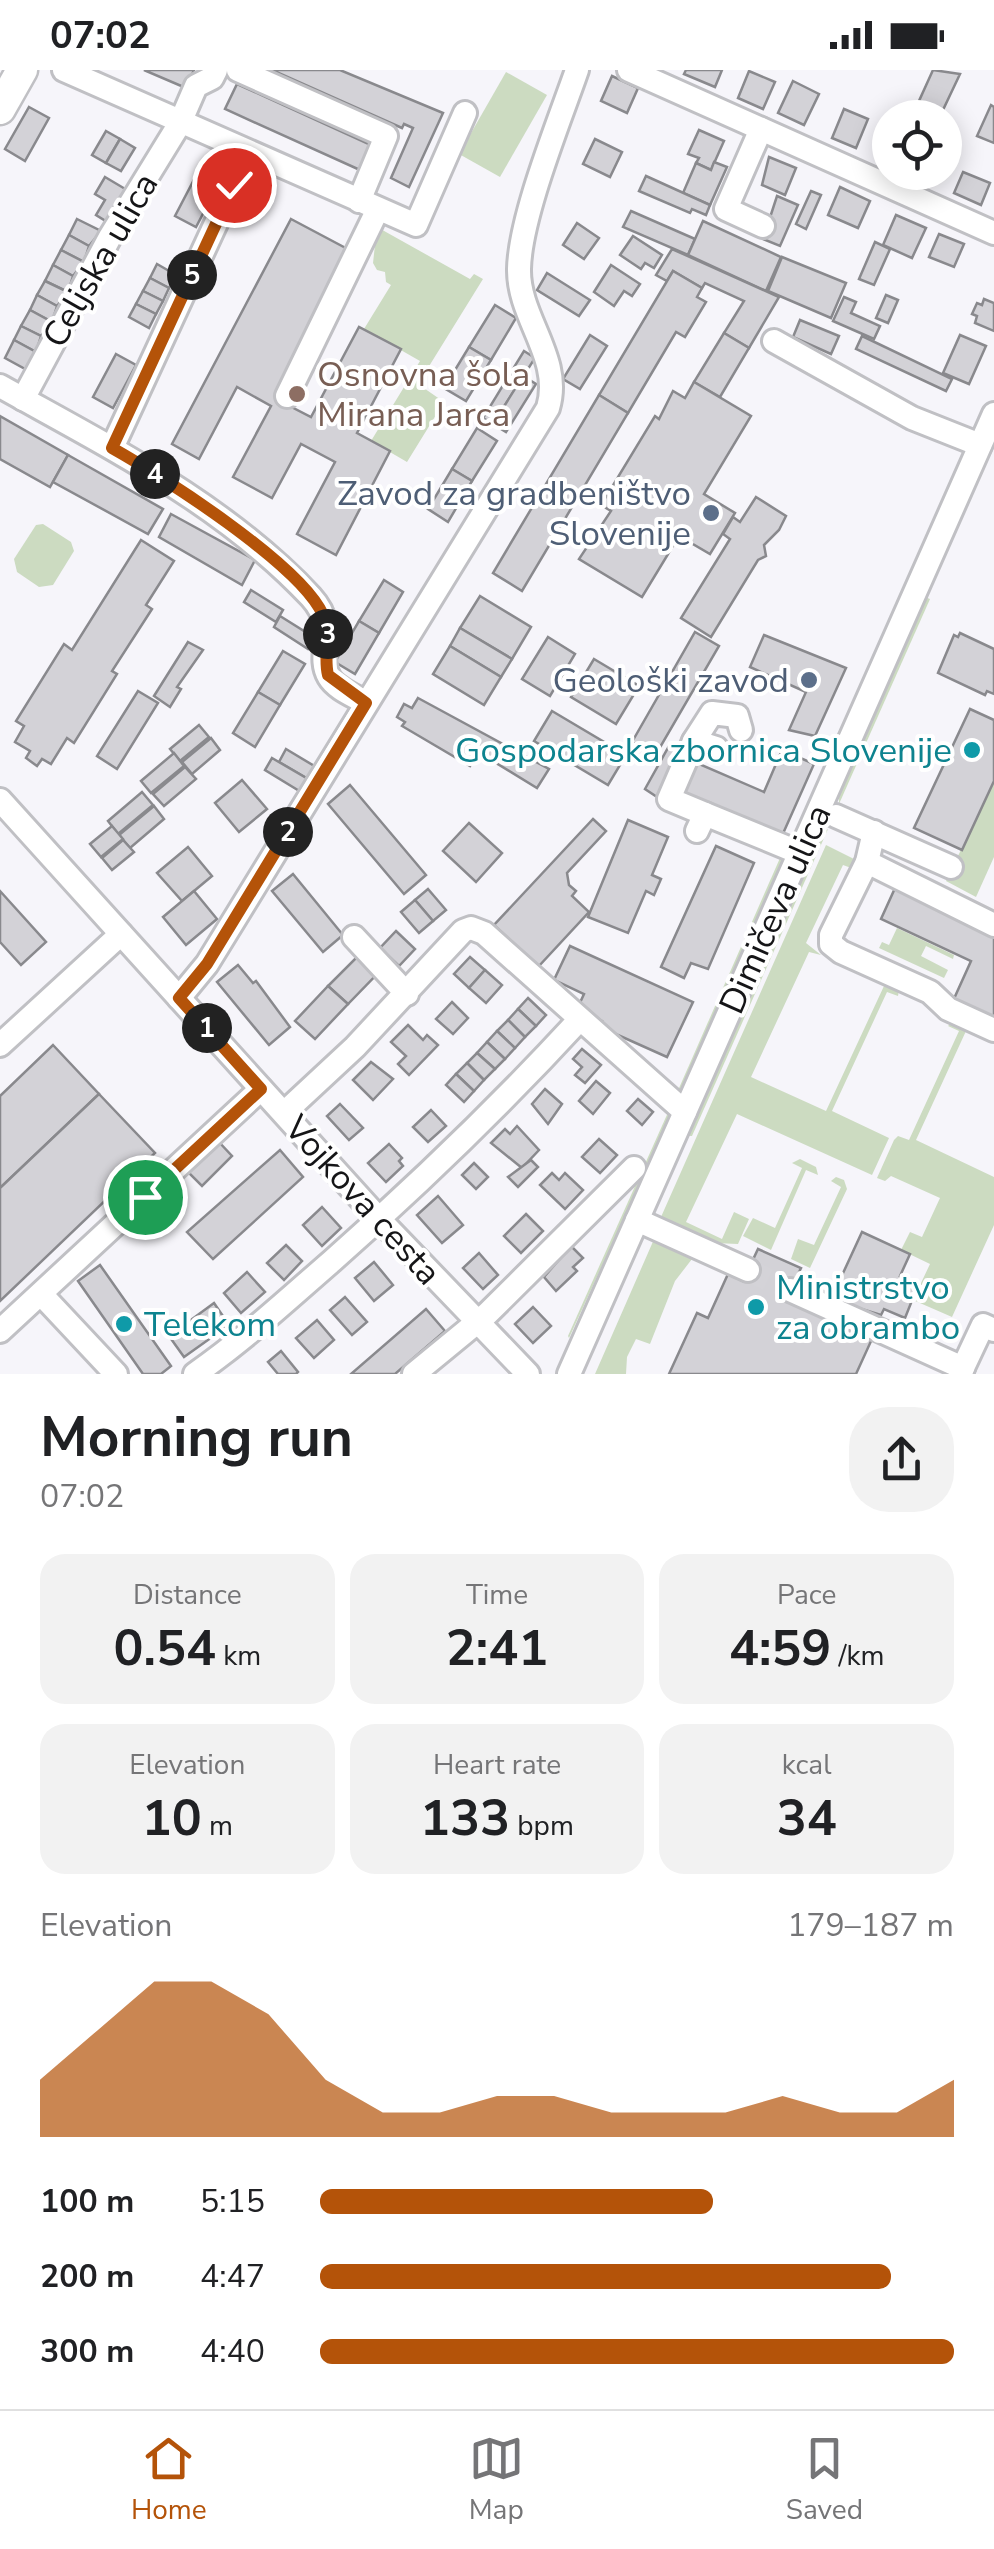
<!DOCTYPE html>
<meta charset="utf-8">
<style>
:root{--surface:#fff;--page:#f2f2f2;--text:#202124;--muted:#757577;--line:#e0e0e0;--accent:#b45309}
body{margin:0;font-family:"Nunito Sans",sans-serif;background:var(--page);color:var(--text);height:100vh;display:flex;flex-direction:column;font-size:38px;white-space:nowrap}
*{box-sizing:border-box;margin:0}
p{font-size:32px;color:var(--muted)}
.icon{flex:none;width:55px;height:55px;fill:none;stroke:currentColor;stroke-width:2;stroke-linecap:round;stroke-linejoin:round}
.map{position:relative;height:1304px;overflow:hidden}
.sheet{display:flex;flex-direction:column;background:var(--surface);flex:1}
.sheet>*{flex:none}
.fabs{position:absolute;left:872px;top:30px;display:grid;gap:20px}
.fabs a{display:grid;place-items:center;width:90px;height:90px;border-radius:50%;background:var(--surface);box-shadow:0 5px 25px #0003;font-size:50px}
.pin{position:absolute;display:grid;place-items:center;width:85px;height:85px;color:#fff;margin:-42px;border:5px solid #fff;border-radius:50%;box-shadow:0 2px 10px #0007}
.km{position:absolute;width:50px;height:50px;margin:-25px;border-radius:50%;background:#222;color:#fff;font-size:28px;line-height:50px;text-align:center}
.round{display:grid;place-items:center;flex:none;width:105px;height:105px;border-radius:40px;background:var(--page)}
.overview{display:flex;align-items:center;justify-content:space-between;height:170px;padding:0 40px}
h1{font-size:55px;font-weight:700;line-height:75px}
.stats{display:grid;grid-template-columns:repeat(3,1fr);gap:15px;height:170px;padding:10px 40px}
.stats div{display:grid;align-content:center;border-radius:25px;background:var(--page);text-align:center}
.stats b{font-size:50px;font-weight:700}
.stats small{font-size:28px;font-weight:400}
.stats p{font-size:28px}
.chart{height:280px;padding:20px 40px}
.chart p{display:flex;justify-content:space-between}
.chart svg{width:100%;height:180px;margin-top:10px;fill:var(--accent);opacity:.7}
ul{padding:0 40px;list-style:none;font-size:32px}
li{display:grid;grid-template-columns:160px 120px 1fr;align-items:center;height:75px}
li i{height:25px;border-radius:12px;background:var(--accent)}
.status{display:flex;justify-content:space-between;align-items:center;height:70px;padding:0 50px;background:var(--surface);direction:ltr}
.status svg{height:28px;fill:currentColor}
.tab-bar{display:flex;justify-content:space-around;align-items:center;height:140px;border-top:2px solid var(--line);background:var(--surface);font-size:28px;color:var(--muted)}
.tab-bar a{display:grid;justify-items:center;gap:5px}
.tab-bar .on{color:var(--accent)}
.map>svg:first-child{display:block}
.green{fill:#ccdbc1}
.building{fill:#d3d2d7;stroke:#89898d;stroke-width:2.5}
.lines{fill:none;stroke-linecap:round;stroke-linejoin:round}
.minor-tunnel{stroke:#d4d3d8;stroke-width:22;stroke-dasharray:22 11;stroke-linecap:butt}
.minor-casing{stroke:#c0c0c4;stroke-width:28}
.major-casing{stroke:#c0c0c4;stroke-width:35}
.minor{stroke:#fff;stroke-width:22}
.major{stroke:#fff;stroke-width:30}
.route-casing{stroke:#fff;stroke-width:20}
.route{stroke:#b45309;stroke-width:12}
.education-dot{fill:#8d6e63;stroke:#fff;stroke-width:4}
.service-dot{fill:#5c6f8a;stroke:#fff;stroke-width:4}
.culture-dot{fill:#0f9aa8;stroke:#fff;stroke-width:4}
.labels{text-anchor:middle;stroke-width:8;stroke-linejoin:round;paint-order:stroke}
.street-label{font-size:35px;fill:#151517;stroke:#fff}
.education-label{font-size:35px;fill:#785e54;stroke:#fff;text-anchor:start}
.service-label{font-size:35px;fill:#4e5e75;stroke:#fff;text-anchor:end}
.culture-label{font-size:35px;fill:#0d838f;stroke:#fff;text-anchor:start}
</style>
<div class="status"><b>07:02</b><svg viewBox="0 0 49 12"><path d="M0 12V9h3v3zM5 12V6h3v6zM10 12V3h3v9zM15 12V0h3v12zM26 1h20v11H26zM47 4h2v5h-2z"/></svg></div>
<div class="map">
<svg width="994" height="1304" viewBox="0 0 994 1304">
<rect width="100%" height="100%" fill="#f6f5fa"/>
<g class="green">
<path d="M506 2 547 25 500 107 459 84Z"/>
<path d="M377 157 470 209 474 204 483 209 418 314 444 332 407 392 371 371 420 291 364 259 391 215 386 212 385 202 377 200 373 193Z"/>
<path d="M43 454 71 472 74 481 53 515 39 517 17 502 14 489 36 455Z"/>
<path d="M925 527 930 529 839 734V721Z"/>
<path d="M994 711V787L976 827 946 811Z"/>
<path d="M828 759 692 1066H687L820 764Z"/>
<path d="M826 775 858 791 854 799 843 795 806 873 821 885 809 882 751 1007 826 1041 884 916 874 909 899 920 898 926 887 922 832 1041 889 1068 872 1105 737 1044 686 1152 722 1169 734 1142 749 1149 738 1174 714 1173 662 1153 661 1147Z"/>
<path d="M780 788 785 790 679 1028 676 1025Z"/>
<path d="M897 858 954 885 953 889 926 876 921 886 948 900 944 908 879 878 882 872 889 875Z"/>
<path d="M953 951 976 960V966L966 961 916 1070 994 1107V1155L952 1247 913 1230 930 1194 901 1180 910 1162 922 1167 940 1128 891 1106 885 1111 877 1108 894 1070 898 1066 909 1070 959 961 948 956Z"/>
<path d="M670 1038 673 1041 569 1268 568 1266Z"/>
<path d="M800 1089 816 1097 818 1105 806 1100 771 1180 743 1166 753 1148 775 1158 802 1098 792 1093Z"/>
<path d="M836 1107 844 1110 847 1119 810 1198 791 1189 798 1169 814 1175 841 1117 831 1111Z"/>
<path d="M655 1167 692 1189 675 1211 650 1274 636 1269 627 1287 626 1304H595Z"/>
</g>
<g class="building">
<path d="M144 0H194L186 18Z"/>
<path d="M272 0H340L443 43 409 117 391 108 413 58 404 54 402 58Z"/>
<path d="M686 0H722L715 17 684 4Z"/>
<path d="M933 0 960 4 942 42 919 31Z"/>
<path d="M749 1 775 12 763 39 738 28Z"/>
<path d="M612 6 638 18 627 43 601 31Z"/>
<path d="M793 11 819 24 804 55 778 43Z"/>
<path d="M237 14 371 75 360 100 225 39Z"/>
<path d="M991 35 994 37V73L977 66Z"/>
<path d="M29 37 49 48 25 91 5 79Z"/>
<path d="M844 39 868 49 856 78 832 68Z"/>
<path d="M699 60 724 71 711 100 696 93 699 88 688 84Z"/>
<path d="M106 61 120 69 106 93 92 85Z"/>
<path d="M120 69 135 78 121 101 106 93Z"/>
<path d="M595 69 622 82 610 107 583 94Z"/>
<path d="M769 87 796 98 785 125 762 115Z"/>
<path d="M714 92 727 97 710 135 683 123 696 93 711 100Z"/>
<path d="M198 102 219 113 196 157 175 146Z"/>
<path d="M963 102 990 113 981 135 954 123Z"/>
<path d="M646 106 710 135 706 145 692 139 690 143 639 121Z"/>
<path d="M105 107 132 123 109 153 96 145 105 130 95 124Z"/>
<path d="M840 117 870 131 858 158 828 145Z"/>
<path d="M811 121 821 125 806 159 796 154Z"/>
<path d="M777 126 798 135 780 176 763 169Z"/>
<path d="M631 141 695 169 688 185 623 157Z"/>
<path d="M896 145 926 158 912 188 883 175Z"/>
<path d="M77 149 101 161 89 176 69 165Z"/>
<path d="M291 149 355 183 278 330 311 347 359 257 401 279 357 363 390 381 336 485 297 464 335 392 301 374 272 428 233 407 271 336 237 317 199 389 172 374Z"/>
<path d="M703 151 781 187 766 221 688 185Z"/>
<path d="M577 153 599 168 584 189 563 175Z"/>
<path d="M939 164 964 174 954 197 929 187Z"/>
<path d="M69 165 89 176 84 192 61 180Z"/>
<path d="M633 166 662 185 654 198 645 193 641 199 620 185Z"/>
<path d="M875 172 890 179 874 215 859 209Z"/>
<path d="M672 179 779 227 749 278 724 263 744 231 705 213 702 218 673 201 667 211 656 205Z"/>
<path d="M61 180 84 192 73 206 53 195Z"/>
<path d="M782 187 846 213 831 248 768 221Z"/>
<path d="M157 194 176 205 169 218 150 208Z"/>
<path d="M53 195 73 206 68 222 45 211Z"/>
<path d="M611 195 640 214 632 226 624 221 614 236 594 222Z"/>
<path d="M673 201 702 218 697 227 706 232 685 267 676 262 628 343 599 325Z"/>
<path d="M547 203 590 230 579 246 537 220Z"/>
<path d="M150 208 169 218 163 231 143 221Z"/>
<path d="M45 211 68 222 57 236 37 225Z"/>
<path d="M143 221 163 231 156 244 136 234Z"/>
<path d="M37 225 57 236 52 252 30 240Z"/>
<path d="M886 225 898 230 888 253 876 248Z"/>
<path d="M844 227 856 232 851 243 880 256 874 269 833 251Z"/>
<path d="M984 229 994 233V261L975 253 977 246 972 244 977 233 982 235Z"/>
<path d="M136 234 156 244 149 258 129 247Z"/>
<path d="M495 235 516 248 491 290 469 277Z"/>
<path d="M30 240 52 252 41 266 21 256Z"/>
<path d="M800 250 839 266 831 284 793 267Z"/>
<path d="M21 256 41 266 36 282 14 270Z"/>
<path d="M724 263 749 278 720 327 694 312Z"/>
<path d="M590 265 607 276 580 319 563 309Z"/>
<path d="M960 265 986 276 969 314 943 303Z"/>
<path d="M862 266 952 309 946 321 856 279Z"/>
<path d="M14 270 36 282 27 300 5 288Z"/>
<path d="M469 277 491 290 466 331 444 318Z"/>
<path d="M524 281 535 288 493 354 483 348Z"/>
<path d="M116 284 136 295 113 338 93 327Z"/>
<path d="M523 306 536 314 506 362 493 354Z"/>
<path d="M694 312 751 346 704 424 735 443 710 484 679 466 642 527 579 489 611 441 601 435 655 346 659 349 673 321 685 328Z"/>
<path d="M599 325 628 343 522 521 493 503Z"/>
<path d="M0 346 68 385 50 417 0 389Z"/>
<path d="M477 358 497 371 472 411 452 399Z"/>
<path d="M68 385 163 439 148 464 53 412Z"/>
<path d="M452 399 472 411 448 452 428 439Z"/>
<path d="M756 427 786 446 779 460 764 475 766 486 758 490 711 567 681 548 730 469 723 464 733 447 740 452Z"/>
<path d="M171 444 255 490 242 515 159 467Z"/>
<path d="M141 470 174 491 146 535 152 539 112 601 117 604 74 673 67 668 51 694 42 689 37 696 26 688 30 681 15 672 24 656 16 651 64 574 72 580Z"/>
<path d="M384 510 403 522 379 563 359 551Z"/>
<path d="M251 520 283 540 276 552 244 532Z"/>
<path d="M480 526 531 557 512 589 460 558Z"/>
<path d="M280 546 315 568 308 579 274 557Z"/>
<path d="M359 551 379 563 355 604 335 592Z"/>
<path d="M460 558 512 589 501 607 450 576Z"/>
<path d="M695 562 719 576 655 686 632 672Z"/>
<path d="M960 563 994 579V624L987 621 985 625 938 603 954 565 958 567Z"/>
<path d="M764 565 846 598 815 666 789 660 806 622 750 597Z"/>
<path d="M548 567 575 584 550 626 522 609Z"/>
<path d="M188 572 203 580 177 617 181 619 170 637 154 626Z"/>
<path d="M450 576 501 607 484 635 433 604Z"/>
<path d="M283 581 305 594 280 635 258 622Z"/>
<path d="M594 589 639 616 616 654 571 627Z"/>
<path d="M138 621 158 633 117 699 97 686Z"/>
<path d="M258 622 280 635 255 677 233 663Z"/>
<path d="M418 628 549 699 537 718 478 682 470 696 402 656 405 652 397 647 404 634 412 638Z"/>
<path d="M970 639 994 650V711L962 780 914 758Z"/>
<path d="M552 641 626 685 608 715 534 671Z"/>
<path d="M199 655 209 667 180 691 170 679Z"/>
<path d="M211 668 220 680 192 704 182 692Z"/>
<path d="M669 676 682 683 657 727 645 719Z"/>
<path d="M286 679 316 697 308 709 279 692Z"/>
<path d="M782 680 814 694 781 768 683 724 697 693 764 722Z"/>
<path d="M174 683 184 696 151 723 141 711Z"/>
<path d="M272 688 308 709 301 722 265 700Z"/>
<path d="M185 697 196 709 164 736 153 724Z"/>
<path d="M242 710 267 739 239 762 215 733Z"/>
<path d="M350 715 426 805 404 824 328 734Z"/>
<path d="M142 722 153 735 118 764 108 751Z"/>
<path d="M154 736 164 749 130 778 119 765Z"/>
<path d="M593 749 606 761 567 803 569 815 576 821 572 826 589 842 538 897 494 855Z"/>
<path d="M628 750 668 767 652 805 661 809 654 825 646 821 628 863 588 847Z"/>
<path d="M469 753 502 783 476 812 443 781Z"/>
<path d="M112 756 123 769 101 787 90 774Z"/>
<path d="M123 770 134 782 112 800 102 788Z"/>
<path d="M716 776 754 793 708 899 691 893 684 908 661 897Z"/>
<path d="M188 777 212 806 182 831 157 803Z"/>
<path d="M293 804 343 865 323 882 272 821Z"/>
<path d="M896 816 994 861V950L953 931 971 891 881 849Z"/>
<path d="M428 819 446 840 433 851 415 830Z"/>
<path d="M0 821 46 872 21 895 0 872Z"/>
<path d="M194 821 217 849 186 875 163 847Z"/>
<path d="M415 830 433 851 419 863 401 842Z"/>
<path d="M396 861 415 879 399 896 380 878Z"/>
<path d="M570 876 693 932 667 987 600 957 602 951 578 937 584 924 554 910Z"/>
<path d="M362 882 381 900 348 934 328 916Z"/>
<path d="M470 887 485 900 469 918 454 904Z"/>
<path d="M238 895 253 913 256 911 290 957 269 975 217 912Z"/>
<path d="M485 900 502 915 486 933 469 918Z"/>
<path d="M328 916 348 934 315 969 295 951Z"/>
<path d="M528 928 546 945 536 956 518 939Z"/>
<path d="M452 932 468 948 453 964 436 949Z"/>
<path d="M518 939 536 956 525 967 508 950Z"/>
<path d="M508 950 525 967 515 978 497 961Z"/>
<path d="M408 955 423 970 427 965 438 975 409 1005 398 994 406 986 391 972Z"/>
<path d="M497 961 515 978 505 989 487 972Z"/>
<path d="M487 972 505 989 495 999 477 983Z"/>
<path d="M53 975 99 1024 0 1118V1026Z"/>
<path d="M582 979 601 995 585 1013 575 1005 582 997 573 989Z"/>
<path d="M477 983 495 999 484 1010 467 993Z"/>
<path d="M371 992 393 1009 373 1030 353 1010Z"/>
<path d="M467 993 484 1010 474 1021 456 1004Z"/>
<path d="M456 1004 474 1021 464 1032 446 1015Z"/>
<path d="M596 1011 610 1023 593 1044 579 1031Z"/>
<path d="M545 1019 562 1034 548 1054 532 1034Z"/>
<path d="M99 1024 155 1083 0 1231V1118Z"/>
<path d="M638 1029 653 1042 642 1055 627 1041Z"/>
<path d="M340 1034 363 1058 349 1070 327 1046Z"/>
<path d="M431 1040 446 1056 428 1072 413 1057Z"/>
<path d="M517 1056 539 1080 522 1098 491 1073 505 1059 510 1064Z"/>
<path d="M599 1069 617 1085 600 1103 582 1087Z"/>
<path d="M218 1071 232 1086 202 1116 187 1101Z"/>
<path d="M389 1074 402 1088 399 1091 403 1096 386 1112 368 1093Z"/>
<path d="M280 1080 303 1107 213 1189 187 1162Z"/>
<path d="M531 1090 538 1097 518 1117 508 1107Z"/>
<path d="M474 1093 488 1107 476 1119 462 1105Z"/>
<path d="M552 1103 559 1110 565 1103 583 1120 565 1139 540 1115Z"/>
<path d="M438 1126 463 1155 442 1173 417 1145Z"/>
<path d="M322 1137 341 1158 322 1176 303 1155Z"/>
<path d="M146 1139 158 1151 147 1162 135 1151Z"/>
<path d="M526 1144 543 1161 521 1183 504 1166Z"/>
<path d="M862 1162 910 1184 900 1206 920 1215 913 1230 909 1228 911 1233 905 1248 884 1239 881 1245 855 1237 832 1227Z"/>
<path d="M286 1175 302 1191 284 1210 267 1193Z"/>
<path d="M571 1176 583 1188 573 1197 577 1201 556 1221 544 1207Z"/>
<path d="M758 1179 801 1198 785 1231 872 1269 856 1304H669L697 1243 708 1248 728 1204 743 1211Z"/>
<path d="M479 1183 498 1205 483 1219 463 1198Z"/>
<path d="M374 1192 393 1215 374 1231 355 1208Z"/>
<path d="M100 1195 171 1296 161 1304H143L78 1211Z"/>
<path d="M247 1202 265 1222 241 1243 224 1223Z"/>
<path d="M345 1227 367 1252 352 1265 330 1240Z"/>
<path d="M214 1233 229 1255 184 1287 169 1266Z"/>
<path d="M533 1237 551 1256 533 1273 515 1254Z"/>
<path d="M426 1239 445 1261 395 1304H351Z"/>
<path d="M317 1250 334 1270 314 1288 296 1268Z"/>
<path d="M281 1281 298 1302 296 1304H278L268 1292Z"/>
</g>
<g class="lines">
<path class="minor-tunnel" d="M748 1200 790 1220"/>
<defs>
<g id="minor">
<path d="M64 0 416 155 465 43"/>
<path d="M238 0 386 66 359 131"/>
<path d="M629 0 994 163"/>
<path d="M761 59 726 139 763 156"/>
<path d="M774 271 912 348 980 375"/>
<path d="M0 316C109 377 224 434 311 527 340 559 315 583 329 607 336 619 355 626 366 633"/>
<path d="M287 326 378 139"/>
<path d="M23 329 110 167 180 53 196 16 212 8 216 0"/>
<path d="M112 378 248 84"/>
<path d="M694 671 712 643 737 646 741 660"/>
<path d="M0 730 379 1149 528 1304"/>
<path d="M705 744 669 729 694 671 716 678"/>
<path d="M836 746 951 797"/>
<path d="M697 761 705 744 800 783"/>
<path d="M874 762 867 792 831 865V874L841 882 930 922 948 939 994 960"/>
<path d="M867 792 994 855"/>
<path d="M354 867 407 924"/>
<path d="M179 928 207 894 548 338C563 288 518 248 519 199 520 147 559 52 577 0"/>
<path d="M0 975 121 864"/>
<path d="M284 1043 355 977 463 861 471 858 484 863 685 1042"/>
<path d="M637 1150 748 1200"/>
<path d="M790 1220 963 1298"/>
<path d="M41 1224 116 1304"/>
<path d="M0 1261 261 1019"/>
<path d="M195 1304C244 1270 287 1230 332 1191 419 1114 501 1035 580 949"/>
<path d="M414 1304 487 1244 634 1098"/>
<path d="M569 1304 994 344"/>
<path d="M960 1304 983 1255 994 1260"/>
</g>
<path id="major" d="M0 39 22 0"/>
</defs>
<use href="#minor" class="minor-casing"/>
<use href="#major" class="major-casing"/>
<use href="#minor" class="minor"/>
<use href="#major" class="major"/>
</g>
<g class="lines">
<defs>
<path id="route" d="M145 1127 261 1019 179 928 207 894 366 633 328 605C323 585 332 565 323 545 301 495 162 406 112 378L234 115"/>
</defs>
<use href="#route" class="route-casing"/>
<use href="#route" class="route"/>
</g>
<circle class="education-dot" cx="297" cy="324" r="10"/>
<g class="service-dot">
<circle cx="711" cy="443" r="10"/>
<circle cx="809" cy="610" r="10"/>
</g>
<g class="culture-dot">
<circle cx="972" cy="680" r="10"/>
<circle cx="756" cy="1237" r="10"/>
<circle cx="124" cy="1254" r="10"/>
</g>
<g class="labels">
<g class="street-label">
<text transform="translate(100 190) rotate(-60)" y="12">Celjska ulica</text>
<text transform="translate(775 839) rotate(-66)" y="12">Dimičeva ulica</text>
<text transform="translate(363 1130) rotate(48)" y="12">Vojkova cesta</text>
</g>
<g class="education-label">
<text x="317" y="316">Osnovna šola<tspan x="317" dy="40">Mirana Jarca</tspan></text>
</g>
<g class="service-label">
<text x="691" y="435">Zavod za gradbeništvo<tspan x="691" dy="40">Slovenije</tspan></text>
<text x="789" y="622">Geološki zavod</text>
</g>
<g class="culture-label">
<text x="952" y="692" text-anchor="end">Gospodarska zbornica Slovenije</text>
<text x="776" y="1229">Ministrstvo<tspan x="776" dy="40">za obrambo</tspan></text>
<text x="144" y="1266">Telekom</text>
</g>
</g>
</svg>
<div class="fabs">
<a><svg class="icon" aria-label="locate" viewBox="0 0 24 24"><circle cx="12" cy="12" r="6"/><path d="M12 2v4M12 18v4M2 12h4M18 12h4"/></svg></a>
</div>
<div class="pin" style="left:145px;top:1127px;background:#1e9e55"><svg class="icon" aria-label="arrive" viewBox="0 0 24 24"><path d="M6 21V4h12l-3 4 3 4H6"/></svg></div>
<div class="pin" style="left:234px;top:115px;background:#d93025"><svg class="icon" aria-label="check" viewBox="0 0 24 24"><path d="M5 12l5 5 9-10"/></svg></div>
<b class="km" style="left:207px;top:958px">1</b>
<b class="km" style="left:288px;top:762px">2</b>
<b class="km" style="left:328px;top:564px">3</b>
<b class="km" style="left:155px;top:404px">4</b>
<b class="km" style="left:192px;top:205px">5</b>
</div>
<section class="sheet">
<div class="overview"><div><h1>Morning run</h1><p>07:02</p></div><a class="round"><svg class="icon" aria-label="share" viewBox="0 0 24 24"><path d="M12 15V3M7 8l5-5 5 5M5 13v7h14v-7"/></svg></a></div>
<div class="stats">
<div><p>Distance</p><b>0.54<small> km</small></b></div>
<div><p>Time</p><b>2:41</b></div>
<div><p>Pace</p><b>4:59<small> /km</small></b></div>
</div>
<div class="stats">
<div><p>Elevation</p><b>10<small> m</small></b></div>
<div><p>Heart rate</p><b>133<small> bpm</small></b></div>
<div><p>kcal</p><b>34</b></div>
</div>
<div class="chart"><p><span>Elevation</span>179–187 m</p>
<svg viewBox="0 0 160 44" preserveAspectRatio="none"><path d="M0 44V30L10 18L20 6L30 6L40 14L50 30L60 38L70 38L80 34L90 34L100 38L110 38L120 38L130 34L140 38L150 38L160 30V44z"/></svg>
</div>
<ul>
<li><b>100 m</b>5:15<i style="width:62%"></i></li>
<li><b>200 m</b>4:47<i style="width:90%"></i></li>
<li><b>300 m</b>4:40<i style="width:100%"></i></li>
</ul>
</section>
<nav class="tab-bar">
<a class="on"><svg class="icon" aria-label="home" viewBox="0 0 24 24"><path d="M3 11l9-7 9 7M6 9v11h12V9"/></svg>Home</a>
<a><svg class="icon" aria-label="map" viewBox="0 0 24 24"><path d="M3 6l6-2 6 2 6-2v14l-6 2-6-2-6 2zM9 4v14M15 6v14"/></svg>Map</a>
<a><svg class="icon" aria-label="saved" viewBox="0 0 24 24"><path d="M7 4h10v16l-5-4-5 4z"/></svg>Saved</a>
</nav>
